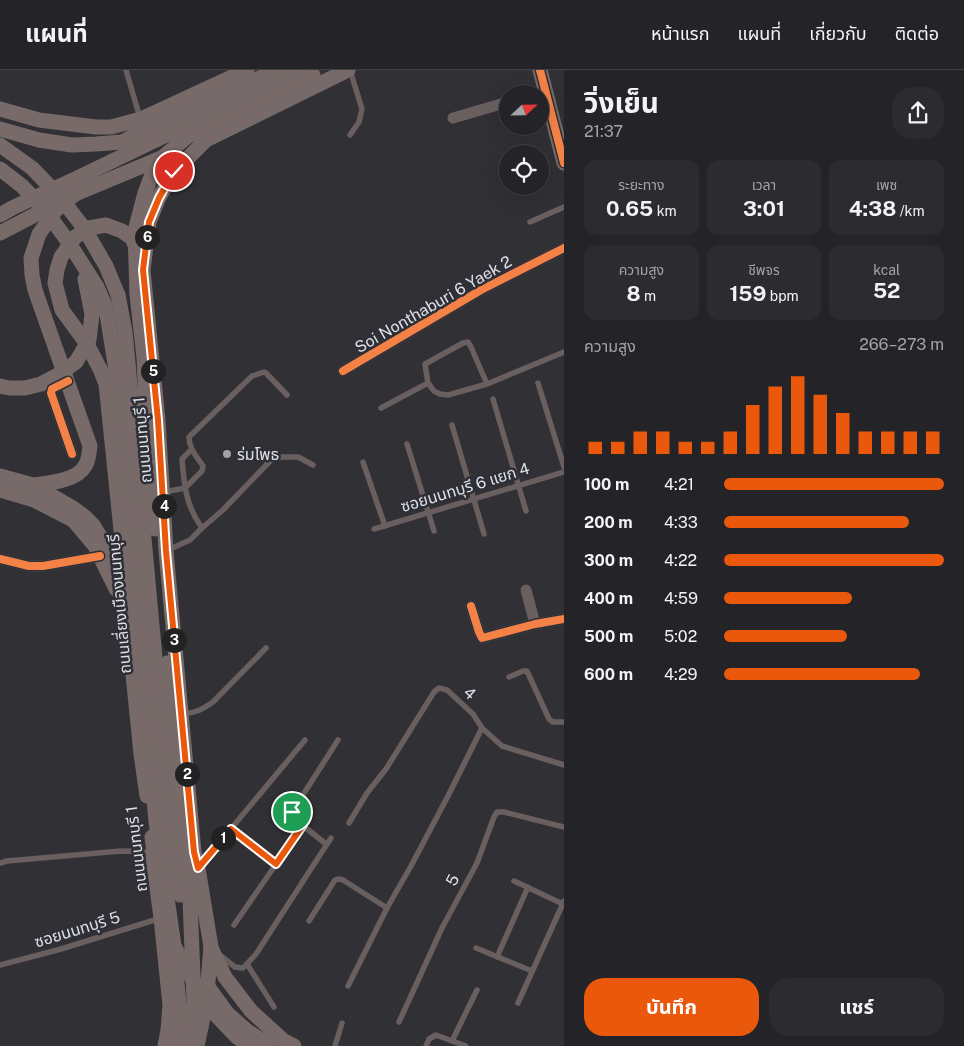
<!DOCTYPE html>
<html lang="th">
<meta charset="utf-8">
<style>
:root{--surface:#242428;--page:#2c2c30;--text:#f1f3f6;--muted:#a3a4a8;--line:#414145;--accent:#ea580c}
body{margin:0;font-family:"Public Sans","Noto Sans Thai",sans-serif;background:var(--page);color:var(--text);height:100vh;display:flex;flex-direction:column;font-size:19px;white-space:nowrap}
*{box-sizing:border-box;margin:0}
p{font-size:16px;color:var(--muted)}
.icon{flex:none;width:28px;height:28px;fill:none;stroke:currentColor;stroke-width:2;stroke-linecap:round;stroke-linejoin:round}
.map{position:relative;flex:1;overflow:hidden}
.sheet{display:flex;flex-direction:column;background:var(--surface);width:400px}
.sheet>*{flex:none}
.needle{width:32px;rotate:68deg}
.fabs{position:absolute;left:499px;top:15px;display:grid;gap:10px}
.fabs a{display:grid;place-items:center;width:50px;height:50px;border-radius:50%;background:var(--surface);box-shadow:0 5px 20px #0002,0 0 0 1px var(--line);font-size:25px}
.pin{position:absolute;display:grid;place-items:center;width:42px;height:42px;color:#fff;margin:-21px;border:2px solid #fff;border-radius:50%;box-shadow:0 1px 5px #0007}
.km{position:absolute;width:25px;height:25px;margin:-12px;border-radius:50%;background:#222;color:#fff;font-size:14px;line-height:25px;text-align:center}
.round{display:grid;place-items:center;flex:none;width:52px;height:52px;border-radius:20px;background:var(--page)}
.overview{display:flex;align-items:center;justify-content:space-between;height:85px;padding:0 20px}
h1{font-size:28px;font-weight:700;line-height:38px}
.figures{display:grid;grid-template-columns:repeat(3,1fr);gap:8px;height:85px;padding:5px 20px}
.figures div{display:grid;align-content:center;border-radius:12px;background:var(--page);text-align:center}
.figures b{font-size:21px;font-weight:700}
.figures small{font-size:14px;font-weight:400}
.figures p{font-size:14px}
.chart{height:140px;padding:10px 20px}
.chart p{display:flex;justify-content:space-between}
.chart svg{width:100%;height:90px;margin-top:5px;stroke:var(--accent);stroke-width:6}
.cta{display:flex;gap:10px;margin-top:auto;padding:10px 20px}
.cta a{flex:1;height:58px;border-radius:20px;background:var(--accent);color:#fff;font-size:20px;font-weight:700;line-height:58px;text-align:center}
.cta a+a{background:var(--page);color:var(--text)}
ul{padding:0 20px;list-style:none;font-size:16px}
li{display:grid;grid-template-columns:80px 60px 1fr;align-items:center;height:38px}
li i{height:12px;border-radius:6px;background:var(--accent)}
header{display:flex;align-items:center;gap:30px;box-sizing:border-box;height:70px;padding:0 25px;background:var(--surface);border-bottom:1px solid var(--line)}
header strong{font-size:24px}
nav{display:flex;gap:28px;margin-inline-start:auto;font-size:18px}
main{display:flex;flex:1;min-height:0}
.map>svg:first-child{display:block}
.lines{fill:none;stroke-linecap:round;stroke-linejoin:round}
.lane{stroke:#6a5f5f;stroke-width:5.5}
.street{stroke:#6a5f5f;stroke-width:11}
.secondary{stroke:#776a69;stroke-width:15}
.secondary-bridge{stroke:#776a69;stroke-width:15}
.cycleway-casing{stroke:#2e2f37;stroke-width:11}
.cycleway{stroke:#f48246;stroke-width:8}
.route-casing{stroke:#fff;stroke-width:10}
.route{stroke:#ea580c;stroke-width:6}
.poi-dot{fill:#a2a2a7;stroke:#2e2f37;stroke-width:2}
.labels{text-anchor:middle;stroke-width:5;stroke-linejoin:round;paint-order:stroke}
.street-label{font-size:16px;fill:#dfe0e5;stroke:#2e2f37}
.poi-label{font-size:16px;fill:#dfe0e5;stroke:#2e2f37;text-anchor:start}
</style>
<header>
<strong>แผนที่</strong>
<nav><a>หน้าแรก</a><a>แผนที่</a><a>เกี่ยวกับ</a><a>ติดต่อ</a></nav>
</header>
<main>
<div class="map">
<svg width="564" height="976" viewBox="0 0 564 976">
<rect width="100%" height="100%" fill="#303035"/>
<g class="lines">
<g class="lane">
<path d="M126 0 140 48"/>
<path d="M350 65 359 52 362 39 350 0"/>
<path d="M530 152 564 137"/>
<path d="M538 313 564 397"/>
<path d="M487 314 471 277 468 272 463 273 425 294 428 313 434 321 440 324 448 325 487 314 564 282"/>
<path d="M493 329 526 441"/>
<path d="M381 338 428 313"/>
<path d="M452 355 484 464"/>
<path d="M407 374 434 461"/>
<path d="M191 380 182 389C184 415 186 436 202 458"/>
<path d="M363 392 385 456"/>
<path d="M164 422 185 418 202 401 203 396C197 387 189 379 189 367L252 306 264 302 266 303 287 325"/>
<path d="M374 459 564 402"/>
<path d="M168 480 190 470 202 458 223 440 271 390 282 387H298L313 395"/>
<path d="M509 607 523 601H527L549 649 553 652H564"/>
<path d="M183 644C196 643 203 639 213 632L266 578"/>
<path d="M349 753 367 723 386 699 434 622 439 618 447 620 473 644 482 658 502 676 564 695"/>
<path d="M231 759 276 794"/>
<path d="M326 774 291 746 292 742 338 670"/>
<path d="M0 793 7 791 121 781 152 782"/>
<path d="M199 797 305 670"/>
<path d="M514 811 563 834"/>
<path d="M309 851 335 810 338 809 343 810 387 838"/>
<path d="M234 855 303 755"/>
<path d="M476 878 532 901"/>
<path d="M221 886 235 897 243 898 256 884 331 768"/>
<path d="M497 887 528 817"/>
<path d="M247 894 274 937"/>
<path d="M0 895 61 879 161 848"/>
<path d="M348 916 387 838 411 796 448 726 482 658"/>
<path d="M518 933 564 831"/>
<path d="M399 952 442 858 477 793 494 747 497 742H504L564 757"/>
<path d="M452 971 477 920"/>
<path d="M335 976 342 953"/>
<path d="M426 976 429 969 436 965 466 976"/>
</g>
<g class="street">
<path d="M453 48 508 32"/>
<path d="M343 301 481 220 564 178"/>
<path d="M68 311 52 319 51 323 72 384"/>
<path d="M0 489 29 496H43L100 486"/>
<path d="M526 520 535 554"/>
<path d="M471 536 479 562 482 568 535 554 564 549"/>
</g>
<g class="secondary">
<path d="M540 0 564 93"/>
<path d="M0 39 39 50 96 57H111L141 49 247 0"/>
<path d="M0 59 39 70 72 75 96 74 122 72 146 59 186 43 239 17 278 0"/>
<path d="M0 145 14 137 73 110 278 11 298 0"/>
<path d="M0 163 75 124 166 86"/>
<path d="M118 225 125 262 128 293 170 752"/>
<path d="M145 347 155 459"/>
<path d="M0 406 33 415 73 438 85 447 93 455 124 506V526L126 535 141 684 147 726"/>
<path d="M33 415C48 413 77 411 85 396 89 390 89 383 90 376L35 220 32 205 31 188 39 164 56 140 75 124"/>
<path d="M0 420 34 430 73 450 95 476 116 519 124 526"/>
<path d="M124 505 125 499 106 314 100 299 87 274 62 240 55 213 57 200 61 187 75 167 89 158 106 155 122 161 132 168 138 182"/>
<path d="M152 767 154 782 153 787 161 848 170 935 168 960 165 976"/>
<path d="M211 878 225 907 251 941 284 971 294 976"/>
<path d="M197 976 206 934 211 877 198 798 194 782 166 481 158 350 143 200 149 152 159 127 175 101 206 70 348 0"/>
</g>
<g class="secondary-bridge">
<path d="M0 75 32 98 60 127 84 158 106 196 118 225"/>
<path d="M0 99 22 116 44 139 67 170 97 217 104 233 108 250 115 294 118 343 156 752 174 876 198 919 214 943 237 967 249 976"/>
<path d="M0 316 10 318H25L41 314 58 305 76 292 89 270 92 244 85 209"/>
<path d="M147 360 144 288 137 225 135 161 145 123 156 93 188 66 313 5"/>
<path d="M167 593 190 830 194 932 185 976"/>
<path d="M170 752 180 825"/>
<path d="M208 917 227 943 246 960 270 976"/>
<path d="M173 976 179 934 174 881"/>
</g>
<defs>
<g id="cycleway">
<path d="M540 0 564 93"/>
<path d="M343 301 481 220 564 178"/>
<path d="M68 311 52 319 51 323 72 384"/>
<path d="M0 489 29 496H43L100 486"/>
<path d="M471 536 479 562 482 568 535 554 564 549"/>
</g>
</defs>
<use href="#cycleway" class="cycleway-casing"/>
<use href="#cycleway" class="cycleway"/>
</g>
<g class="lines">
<defs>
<path id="route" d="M174 101 159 128 149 152 143 200 158 350 166 481 194 782 198 798 231 759 276 794 303 755 291 746 292 742"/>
</defs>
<use href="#route" class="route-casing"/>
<use href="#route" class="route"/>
</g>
<circle class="poi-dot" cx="227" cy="384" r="5"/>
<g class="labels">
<g class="street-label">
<text transform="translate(433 234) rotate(-30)" y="6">Soi Nonthaburi 6 Yaek 2</text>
<text transform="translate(142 370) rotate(-95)" y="6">ถนนนนทบุรี 1</text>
<text transform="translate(465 417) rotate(-17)" y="6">ซอยนนทบุรี 6 แยก 4</text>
<text transform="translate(119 534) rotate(-95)" y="6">ถนนเลี่ยงเมืองนนทบุรี</text>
<text transform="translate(470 623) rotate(42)" y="6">4</text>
<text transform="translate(136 779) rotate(-97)" y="6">ถนนนนทบุรี 1</text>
<text transform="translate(452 810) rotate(-62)" y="6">5</text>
<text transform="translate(77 859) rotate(-17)" y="6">ซอยนนทบุรี 5</text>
</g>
<g class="poi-label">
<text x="237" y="390">ร่มโพธ</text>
</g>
</g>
</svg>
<div class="fabs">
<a><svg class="needle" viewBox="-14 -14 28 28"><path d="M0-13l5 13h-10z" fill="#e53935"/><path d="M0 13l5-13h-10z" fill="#a3a4a8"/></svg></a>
<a><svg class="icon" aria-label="locate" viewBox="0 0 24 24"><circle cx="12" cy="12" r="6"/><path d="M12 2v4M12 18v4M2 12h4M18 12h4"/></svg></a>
</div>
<div class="pin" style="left:292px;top:742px;background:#1e9e55"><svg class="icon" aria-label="arrive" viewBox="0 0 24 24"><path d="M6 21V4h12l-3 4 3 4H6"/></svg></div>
<div class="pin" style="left:174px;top:101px;background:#d93025"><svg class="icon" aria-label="check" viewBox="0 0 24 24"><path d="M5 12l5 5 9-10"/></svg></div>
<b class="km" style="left:223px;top:768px">1</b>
<b class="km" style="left:187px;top:704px">2</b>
<b class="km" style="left:174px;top:570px">3</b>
<b class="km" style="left:164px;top:436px">4</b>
<b class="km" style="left:153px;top:301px">5</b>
<b class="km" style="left:147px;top:167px">6</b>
</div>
<section class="sheet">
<div class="overview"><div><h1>วิ่งเย็น</h1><p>21:37</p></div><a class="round"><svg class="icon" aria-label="share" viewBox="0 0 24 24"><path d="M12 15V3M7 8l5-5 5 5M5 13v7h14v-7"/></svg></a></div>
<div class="figures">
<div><p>ระยะทาง</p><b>0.65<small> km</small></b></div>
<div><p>เวลา</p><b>3:01</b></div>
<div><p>เพซ</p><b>4:38<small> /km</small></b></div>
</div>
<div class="figures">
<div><p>ความสูง</p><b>8<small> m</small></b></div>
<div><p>ชีพจร</p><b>159<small> bpm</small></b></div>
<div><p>kcal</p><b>52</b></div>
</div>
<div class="chart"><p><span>ความสูง</span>266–273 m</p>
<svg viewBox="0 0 160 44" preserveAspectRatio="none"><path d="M5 44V38M15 44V38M25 44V33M35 44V33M45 44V38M55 44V38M65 44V33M75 44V20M85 44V11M95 44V6M105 44V15M115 44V24M125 44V33M135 44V33M145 44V33M155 44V33"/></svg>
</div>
<ul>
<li><b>100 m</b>4:21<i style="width:100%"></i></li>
<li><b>200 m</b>4:33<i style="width:84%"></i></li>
<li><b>300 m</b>4:22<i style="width:100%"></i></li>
<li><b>400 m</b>4:59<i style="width:58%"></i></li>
<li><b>500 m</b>5:02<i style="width:56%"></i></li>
<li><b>600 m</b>4:29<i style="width:89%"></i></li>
</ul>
<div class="cta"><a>บันทึก</a><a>แชร์</a></div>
</section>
</main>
